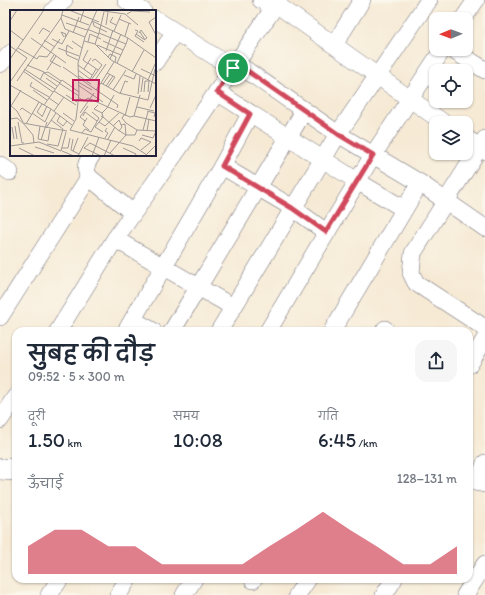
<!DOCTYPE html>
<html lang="hi">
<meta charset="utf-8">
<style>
:root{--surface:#fff;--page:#f6f6f7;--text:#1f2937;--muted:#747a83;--accent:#d1495b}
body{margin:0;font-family:Itim,"Playpen Sans Deva",sans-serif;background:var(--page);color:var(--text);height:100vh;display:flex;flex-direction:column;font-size:15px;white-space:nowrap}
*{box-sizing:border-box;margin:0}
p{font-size:13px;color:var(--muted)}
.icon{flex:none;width:22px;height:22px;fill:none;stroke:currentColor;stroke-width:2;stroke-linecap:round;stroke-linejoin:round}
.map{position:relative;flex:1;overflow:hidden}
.side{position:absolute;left:12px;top:327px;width:461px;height:256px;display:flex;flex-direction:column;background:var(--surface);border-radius:12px;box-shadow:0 1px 3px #0004}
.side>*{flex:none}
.needle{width:26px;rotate:269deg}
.fabs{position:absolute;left:429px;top:12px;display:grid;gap:8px}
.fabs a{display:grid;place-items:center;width:44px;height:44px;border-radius:8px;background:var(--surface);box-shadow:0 1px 3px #0004;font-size:20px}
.pin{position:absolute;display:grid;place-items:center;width:34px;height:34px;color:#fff;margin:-17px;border:2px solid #fff;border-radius:50%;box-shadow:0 1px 4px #0007}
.round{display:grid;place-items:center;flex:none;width:42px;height:42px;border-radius:12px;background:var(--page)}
.summary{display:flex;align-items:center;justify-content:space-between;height:68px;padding:0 16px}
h1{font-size:22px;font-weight:600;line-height:30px}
.metrics{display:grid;grid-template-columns:repeat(3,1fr);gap:6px;height:68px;padding:4px 16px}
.metrics div{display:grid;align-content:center}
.metrics b{font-size:20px;font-weight:600}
.metrics small{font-size:11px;font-weight:400}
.metrics p{font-size:11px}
.chart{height:112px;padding:8px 16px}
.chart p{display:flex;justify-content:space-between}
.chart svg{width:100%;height:72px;margin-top:4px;fill:var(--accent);opacity:.7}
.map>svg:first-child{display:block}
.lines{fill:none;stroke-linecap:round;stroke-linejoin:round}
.minor-casing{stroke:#6c6871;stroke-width:18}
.major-casing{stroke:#6c6871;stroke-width:22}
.minor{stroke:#fff;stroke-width:17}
.major{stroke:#fff;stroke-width:21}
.route-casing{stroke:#fff;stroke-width:8}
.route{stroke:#d1495b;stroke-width:5}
.inset-road{fill:none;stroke:#a19a97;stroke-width:1}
.view{fill:#c2185b;fill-opacity:0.15;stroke:#c2185b;stroke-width:2}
.inset-edge{fill:none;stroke:#22223b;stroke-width:2}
</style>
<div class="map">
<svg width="485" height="595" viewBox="0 0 485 595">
<rect width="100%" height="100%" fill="#fbf7ec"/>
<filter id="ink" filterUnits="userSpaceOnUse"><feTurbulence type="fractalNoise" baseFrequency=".025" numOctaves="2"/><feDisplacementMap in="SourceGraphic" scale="8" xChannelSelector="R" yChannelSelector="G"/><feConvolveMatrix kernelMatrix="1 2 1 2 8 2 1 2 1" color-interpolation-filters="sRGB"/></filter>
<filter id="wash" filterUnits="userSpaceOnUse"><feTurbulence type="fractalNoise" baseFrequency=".012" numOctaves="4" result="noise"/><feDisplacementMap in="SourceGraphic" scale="16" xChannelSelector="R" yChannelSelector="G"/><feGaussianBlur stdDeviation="0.9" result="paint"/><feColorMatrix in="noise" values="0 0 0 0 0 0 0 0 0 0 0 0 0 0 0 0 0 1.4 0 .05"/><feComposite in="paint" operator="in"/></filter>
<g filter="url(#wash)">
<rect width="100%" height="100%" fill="#f6ead5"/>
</g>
<g filter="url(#ink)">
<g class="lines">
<defs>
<g id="minor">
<path d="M126 0 143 11"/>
<path d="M261 0 273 8"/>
<path d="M276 4 444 123"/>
<path d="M53 11 64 0"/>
<path d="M155 19 233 68"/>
<path d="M463 19 476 0"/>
<path d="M334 45 362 0"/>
<path d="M451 49 485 70"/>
<path d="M155 62 175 32"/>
<path d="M236 63 338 134 420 183 485 228"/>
<path d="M0 64 11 53"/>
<path d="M217 92 357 181 404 209"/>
<path d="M466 138 485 151"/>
<path d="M485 139 413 253 411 273 416 283 485 328"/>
<path d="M92 155C86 163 84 168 89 177L133 213"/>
<path d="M0 165 10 172"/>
<path d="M222 166 293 208 326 232"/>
<path d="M115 239 233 307"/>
<path d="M0 317 89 177"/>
<path d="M133 320 153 331"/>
<path d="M58 331 115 239 179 148 279 0"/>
<path d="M126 331 222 166 250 114"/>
<path d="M172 331 304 111"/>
<path d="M219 331 338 134 429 0"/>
<path d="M268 331 373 155 443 49"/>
<path d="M332 331 420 183"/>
<path d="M384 331 385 329"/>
<path d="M469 365 485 339"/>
<path d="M0 420 16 396"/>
<path d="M479 481 485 463"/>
<path d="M253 580V579"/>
<path d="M49 595 60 579"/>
<path d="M118 595 128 579"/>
<path d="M184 595 194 579"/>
<path d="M297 595 308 579"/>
<path d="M384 595 394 579"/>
<path d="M465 595 485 564"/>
</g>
<g id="major">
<path d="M0 469 16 470"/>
<path d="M469 479 485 482"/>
</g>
</defs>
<use href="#minor" class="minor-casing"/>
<use href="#major" class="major-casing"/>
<use href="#minor" class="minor"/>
<use href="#major" class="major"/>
</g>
</g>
<g class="lines" filter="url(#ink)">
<defs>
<path id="route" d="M236 63 338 134 373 155 326 232 292 208 222 166 250 114 217 92Z"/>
</defs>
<use href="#route" class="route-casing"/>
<use href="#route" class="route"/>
</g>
<g transform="translate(10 10)">
<rect width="146" height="146" fill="#f6ead5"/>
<path class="inset-road" d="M53 0 51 8 55 19 75 27 68 53 69 84 66 109 60 120 123 136 137 145M59 0 89 12M87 0 115 4 128 15M117 4 122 1 140 2M52 5 79 15M103 7 100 12 106 15M146 7 139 12 146 25M109 9 121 14M0 11 7 0M82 11 118 28M70 12 74 0M83 12 84 16 97 22M56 13 77 20M96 15 98 2M77 19 89 24M0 20 13 30M125 20 128 21 125 26 134 32M104 21 111 5M63 23 69 7M89 23 94 2M129 23 131 20 137 28 135 29M29 24 33 18 40 22M126 24 135 30 130 22M115 26 119 13M54 27 51 22 56 24 55 27M75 27 87 0M21 28 31 35M42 29 52 34 59 21M34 30 45 37M62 31 72 38M74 31 85 34 101 50 146 74M93 31 113 40M78 32 80 24 91 29M85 34 89 23 116 34 107 53M116 34 118 28 146 48M31 35 56 53M87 35 111 45M0 36 17 48 0 72M8 38 27 49 29 46 37 47 50 29M48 38 69 46M96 41 103 20M56 42 57 45 68 50M56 42 57 35 63 39M44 45 40 51 51 57M98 47 100 44 106 47 105 52M0 49 34 0M100 49 111 24M82 51 85 49 92 55M77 53 73 50 78 40M78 53 88 60M17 55 34 62 30 70M68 55 82 65M53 57 108 95 107 98M14 59 45 79M74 59 81 48M131 59 146 66M37 60 46 46M68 60 80 69 86 59M13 61 43 82M122 62 134 40M34 63 38 62 51 71M34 63 50 73M97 63 105 67 98 77M114 65 124 69 126 64M69 66 81 74M36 68 47 76M81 70 92 55M85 70 96 54M138 70 146 52M7 71 51 8M22 72 20 76 39 87M68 72 82 80M49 73 69 86M91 73 104 52M93 74 100 64M0 75 41 99 62 115M68 75 93 92M96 76 103 66M23 80 37 90M86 80 91 73 109 83 138 90 145 59M103 80 116 60M44 81 66 95M131 82 133 68M134 82 135 71H139M138 82 139 70M110 84 115 71 118 72M128 84 130 66M56 85 67 92M68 87 74 91 78 88 120 107 124 106 146 111M39 88 49 95M32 94 27 102 32 106M0 95 7 101 13 112M34 95 52 70 69 82M88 95 84 99 92 103M1 96 11 80M127 97 144 101M97 98 92 103 93 107 108 120 116 125H125L127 120M97 98 104 85M140 98 146 85M10 100 12 98 21 104M44 101 54 87M137 101 145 103 144 107M22 103 35 112 41 99M53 103 64 111M70 103 84 83M114 105 112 108 116 113 127 120 146 121 143 128 132 125M50 106 47 111 53 116 57 111M73 106 75 102 87 111M91 106 93 107 85 117 93 122M115 106 120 87M124 106 130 85M32 107 37 96M77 108 73 115 79 120M0 109 7 108 13 113 57 121M75 111 70 107 78 96M8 112 12 133H14M89 112 95 116 109 103M13 113 23 125 24 133M16 114 29 92M5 116 7 129M30 116 28 129 38 131M103 116 109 110 112 117 109 121M2 117 4 129M36 118 46 103M133 120 138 102M137 121 139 109M72 123 75 119 81 122 89 108 82 102M95 128 98 123 95 121 97 118M63 129 61 140 69 144M98 129 105 117M31 130 37 112M38 131 40 119M129 131 131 128 141 132 131 140M37 134 48 136 53 119 41 110M108 134 116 125 115 114 111 115M0 136 29 132 51 141M25 137 44 143M9 138 25 146M52 138H58L60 128M74 138 80 133 105 146M74 138 91 146M113 138 126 144 125 146M51 141 56 122M52 141 64 146M63 141 68 128M100 143 108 134M136 145 146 135M68 146 78 127M82 146 89 127M94 146 101 130"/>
<path class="view" d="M63 70H89L88 91 63 90Z"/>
<rect width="146" height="146" class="inset-edge"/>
</g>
</svg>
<div class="fabs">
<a><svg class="needle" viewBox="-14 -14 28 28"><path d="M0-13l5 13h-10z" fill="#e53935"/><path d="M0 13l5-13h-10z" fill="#747a83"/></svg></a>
<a><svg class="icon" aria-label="locate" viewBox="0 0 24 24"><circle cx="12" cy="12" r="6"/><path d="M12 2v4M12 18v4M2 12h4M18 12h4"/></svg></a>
<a><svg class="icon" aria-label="layers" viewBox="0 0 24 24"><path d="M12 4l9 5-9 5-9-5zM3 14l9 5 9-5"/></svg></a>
</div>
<div class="pin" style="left:233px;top:68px;background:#1e9e55"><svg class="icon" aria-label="arrive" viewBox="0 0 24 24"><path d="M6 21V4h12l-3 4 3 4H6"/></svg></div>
<section class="side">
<div class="summary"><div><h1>सुबह की दौड़</h1><p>09:52 · 5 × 300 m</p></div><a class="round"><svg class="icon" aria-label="share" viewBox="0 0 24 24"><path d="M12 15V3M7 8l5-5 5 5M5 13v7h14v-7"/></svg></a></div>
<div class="metrics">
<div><p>दूरी</p><b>1.50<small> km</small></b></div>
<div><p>समय</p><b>10:08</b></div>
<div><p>गति</p><b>6:45<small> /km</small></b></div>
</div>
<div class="chart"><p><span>ऊँचाई</span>128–131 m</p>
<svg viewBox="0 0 160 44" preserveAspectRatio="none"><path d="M0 44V27L10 17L20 17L30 27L40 27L50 38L60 38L70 38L80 38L90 27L100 17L110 6L120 17L130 27L140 38L150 38L160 27V44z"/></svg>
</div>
</section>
</div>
